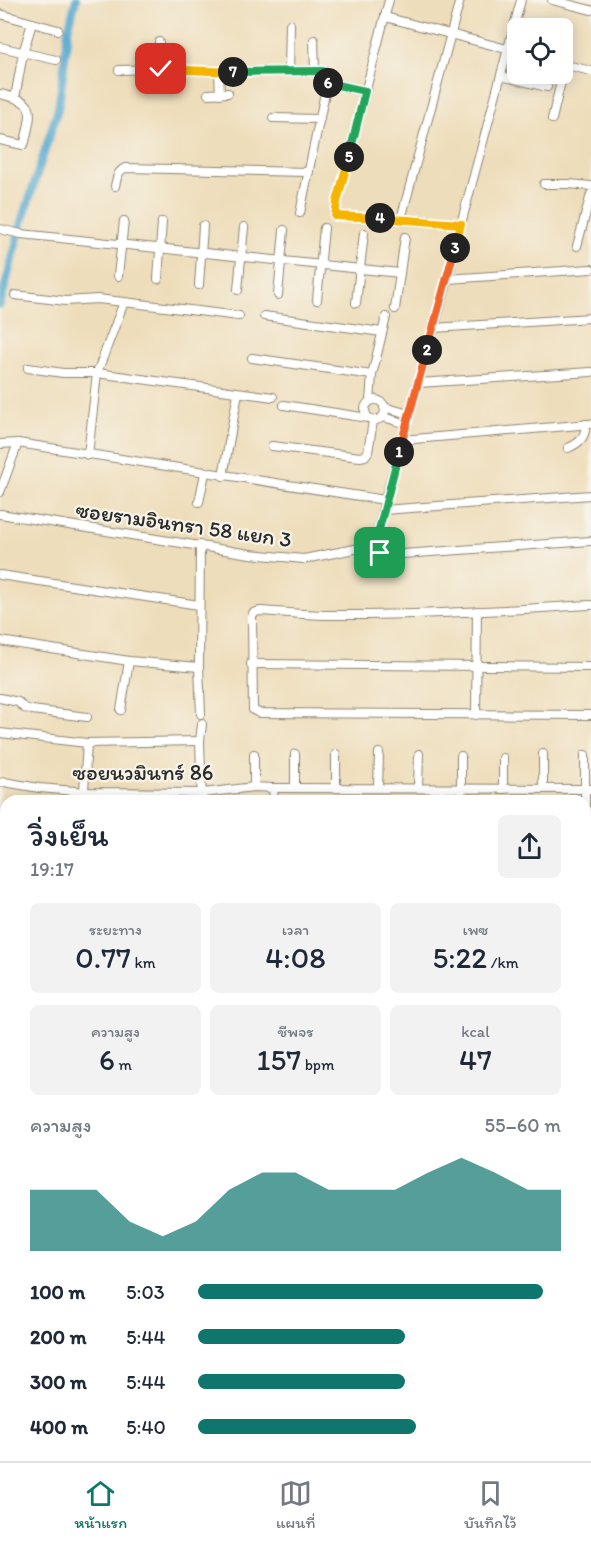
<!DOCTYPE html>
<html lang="th">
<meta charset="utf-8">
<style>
:root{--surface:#fff;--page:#f2f2f3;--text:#1f2937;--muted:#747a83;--line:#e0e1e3;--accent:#0f766e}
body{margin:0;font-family:Itim,"Playpen Sans Thai",sans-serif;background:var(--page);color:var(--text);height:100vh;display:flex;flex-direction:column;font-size:22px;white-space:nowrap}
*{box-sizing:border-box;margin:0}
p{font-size:20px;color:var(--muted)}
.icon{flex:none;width:33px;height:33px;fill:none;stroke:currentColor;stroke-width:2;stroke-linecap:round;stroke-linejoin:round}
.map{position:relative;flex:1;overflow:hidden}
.drawer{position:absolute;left:0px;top:795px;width:591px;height:666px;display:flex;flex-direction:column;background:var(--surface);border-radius:18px 18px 0 0;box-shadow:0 3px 15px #0003}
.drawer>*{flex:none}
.fabs{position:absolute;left:507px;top:18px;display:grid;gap:12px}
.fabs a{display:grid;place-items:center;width:66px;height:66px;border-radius:9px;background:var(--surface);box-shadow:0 3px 15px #0003;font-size:30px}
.pin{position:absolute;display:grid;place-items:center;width:51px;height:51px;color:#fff;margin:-26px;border-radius:12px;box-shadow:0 3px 9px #0006}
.km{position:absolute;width:30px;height:30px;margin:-15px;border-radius:50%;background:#222;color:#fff;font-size:16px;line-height:30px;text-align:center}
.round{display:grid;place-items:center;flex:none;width:63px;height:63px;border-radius:9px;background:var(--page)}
.head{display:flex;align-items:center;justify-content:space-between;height:102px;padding:0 30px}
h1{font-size:33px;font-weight:600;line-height:45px}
.figures{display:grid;grid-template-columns:repeat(3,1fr);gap:9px;height:102px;padding:6px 30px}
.figures div{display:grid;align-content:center;border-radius:9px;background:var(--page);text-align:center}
.figures b{font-size:30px;font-weight:600}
.figures small{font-size:16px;font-weight:400}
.figures p{font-size:16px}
.chart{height:168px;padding:12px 30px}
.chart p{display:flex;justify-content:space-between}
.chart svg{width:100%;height:108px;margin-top:6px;fill:var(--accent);opacity:.7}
ul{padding:0 30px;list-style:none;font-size:20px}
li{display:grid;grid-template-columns:96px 72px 1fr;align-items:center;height:45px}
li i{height:15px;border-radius:8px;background:var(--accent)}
.dock{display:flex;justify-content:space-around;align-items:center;height:84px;border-top:2px solid var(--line);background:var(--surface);font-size:16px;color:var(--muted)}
.dock a{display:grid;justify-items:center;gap:3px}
.dock .selected{color:var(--accent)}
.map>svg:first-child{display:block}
.built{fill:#e6d0b5}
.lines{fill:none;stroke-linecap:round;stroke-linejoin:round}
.canal{stroke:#54a9d0;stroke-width:8}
.minor-casing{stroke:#8c8472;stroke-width:10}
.primary-casing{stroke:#8c8472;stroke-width:16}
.minor{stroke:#fff;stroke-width:8}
.primary{stroke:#fff;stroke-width:14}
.split-1-casing{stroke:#fff;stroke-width:12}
.split-2-casing{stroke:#fff;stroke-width:12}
.split-3-casing{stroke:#fff;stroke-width:12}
.split-4-casing{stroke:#fff;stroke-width:12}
.split-5-casing{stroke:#fff;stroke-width:12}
.split-6-casing{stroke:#fff;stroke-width:12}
.split-7-casing{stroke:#fff;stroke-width:12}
.split-8-casing{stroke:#fff;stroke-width:12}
.split-1{stroke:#22a559;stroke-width:8}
.split-2{stroke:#f0652b;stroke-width:8}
.split-3{stroke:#f0652b;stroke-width:8}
.split-4{stroke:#f5b400;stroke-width:8}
.split-5{stroke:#f5b400;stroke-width:8}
.split-6{stroke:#22a559;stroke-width:8}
.split-7{stroke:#22a559;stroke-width:8}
.split-8{stroke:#f5b400;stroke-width:8}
.labels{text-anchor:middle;stroke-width:4.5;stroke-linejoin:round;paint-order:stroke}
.street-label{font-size:22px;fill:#2b2b2b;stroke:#f7f3e8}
</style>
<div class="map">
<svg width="591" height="1461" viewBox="0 0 591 1461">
<rect width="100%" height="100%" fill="#f7f3e8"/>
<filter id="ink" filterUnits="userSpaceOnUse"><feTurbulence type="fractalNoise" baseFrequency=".0167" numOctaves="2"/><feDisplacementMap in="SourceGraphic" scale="12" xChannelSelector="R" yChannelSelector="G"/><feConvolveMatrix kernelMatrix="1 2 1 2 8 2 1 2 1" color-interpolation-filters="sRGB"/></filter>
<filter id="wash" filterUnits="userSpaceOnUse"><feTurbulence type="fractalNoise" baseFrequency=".008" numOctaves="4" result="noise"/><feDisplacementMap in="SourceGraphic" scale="24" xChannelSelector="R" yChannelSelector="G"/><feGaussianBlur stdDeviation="1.35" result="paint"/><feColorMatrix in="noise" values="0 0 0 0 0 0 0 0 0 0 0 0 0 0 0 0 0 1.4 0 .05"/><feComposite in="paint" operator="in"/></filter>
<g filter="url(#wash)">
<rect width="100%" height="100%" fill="#eeddba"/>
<path class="built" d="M585 1325 591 1327V1376L585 1373Z"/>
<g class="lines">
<path class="canal" d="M0 305 22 222 58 109 63 75 68 30 76 0"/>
</g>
</g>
<g filter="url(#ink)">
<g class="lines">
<defs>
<g id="minor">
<path d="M389 0 337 202 335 216 461 224"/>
<path d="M552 0 591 10"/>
<path d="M0 14 58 30"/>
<path d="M385 17 518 52"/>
<path d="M314 40 315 71"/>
<path d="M159 42 161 69"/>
<path d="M0 47 56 60"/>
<path d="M562 64 591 71"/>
<path d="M119 70 161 69 219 72 322 71C330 72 328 77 327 83L300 213"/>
<path d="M289 71 290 24"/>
<path d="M219 72 220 94"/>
<path d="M501 76 547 87"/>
<path d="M327 83 365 91"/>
<path d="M0 94C37 102 32 109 25 142L23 145 0 140"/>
<path d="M208 94 228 93"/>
<path d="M15 98 23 53 32 23"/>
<path d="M273 118 320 119"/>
<path d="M552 119 565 65"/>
<path d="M544 184H569L591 186"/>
<path d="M115 186C117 178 117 172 125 168L309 172"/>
<path d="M401 219 460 0"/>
<path d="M0 229 21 234 400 273"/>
<path d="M577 246 591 194"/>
<path d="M118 276 124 221"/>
<path d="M158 279 162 222"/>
<path d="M448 279 591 269"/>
<path d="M199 285 203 226"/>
<path d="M238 290 244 227"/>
<path d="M15 295 66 301 97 299 124 302 239 316"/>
<path d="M278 295 284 230"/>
<path d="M317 300 324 228"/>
<path d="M356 303 364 233"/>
<path d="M395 309 405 237"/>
<path d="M264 316 382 332"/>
<path d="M433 328 591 318"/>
<path d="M252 358 372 375"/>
<path d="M28 368 63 373H97L273 397"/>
<path d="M418 383 591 372"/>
<circle cx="375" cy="410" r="10"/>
<path d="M370 401 372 375 386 317"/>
<path d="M284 405 368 418"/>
<path d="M384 407 409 414"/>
<path d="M383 417 407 424"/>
<path d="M402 440 591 424"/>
<path d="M0 444 18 443 385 500"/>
<path d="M272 446 360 457 365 456 368 452 373 421"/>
<path d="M568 448C580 443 585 438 586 424"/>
<path d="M88 455 97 373 124 302"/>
<path d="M223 476 238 393"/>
<path d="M0 492 18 443"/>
<path d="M199 502 205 473"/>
<path d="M383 510 591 495"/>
<path d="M0 514 250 554 304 559 375 545"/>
<path d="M200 545 199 667 201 714"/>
<path d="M375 545 385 500 448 279 461 224 521 0"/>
<path d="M375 545 378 551 388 555 591 541"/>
<path d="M0 575 199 605"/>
<path d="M591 605C502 610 413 616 325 615 303 615 282 612 260 611L253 613 252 617 253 710 259 713 591 715"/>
<path d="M0 641 129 661 199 667"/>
<path d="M251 664 591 667"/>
<path d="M0 698 18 702 24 708 32 710 87 717"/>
<path d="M121 710 129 661"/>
<path d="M476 715 477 611"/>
<path d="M202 724 200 741 202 801"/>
<path d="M0 733 87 743 200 741"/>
<path d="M254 754V787"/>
<path d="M461 756V801"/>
<path d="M0 783 4 782 39 788 87 792 203 793 254 787 273 788 274 801"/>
<path d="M273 788 591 789"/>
<path d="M295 788V754"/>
<path d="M336 788V754"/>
<path d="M378 788 379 753"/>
<path d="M418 788 419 754"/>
<path d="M503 789V758"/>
<path d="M543 789V754"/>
<path d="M84 791 87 743"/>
<path d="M87 801V792"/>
<path d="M585 812V755"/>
<path d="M0 831 6 832"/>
<path d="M0 875H6"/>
<path d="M0 917H6"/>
<path d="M0 960H6"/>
<path d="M585 1009 591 1010"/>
<path d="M0 1038H6"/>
<path d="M0 1099H6"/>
<path d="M585 1102 591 1103"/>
<path d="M0 1116H6"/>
<path d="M585 1150H591"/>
<path d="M585 1199H591"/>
<path d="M585 1252 591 1253"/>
<path d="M585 1294 591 1296"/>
<path d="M0 1358H6"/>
<path d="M0 1440H6"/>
<path d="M35 1455V1461"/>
<path d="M59 1455 339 1457 343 1455"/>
<path d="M481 1455V1461"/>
<path d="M370 1461 371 1455"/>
<path d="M450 1461V1455"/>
</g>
<g id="primary">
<path d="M0 1251H6"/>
<path d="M0 1272H6"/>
<path d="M585 1384 591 1387"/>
<path d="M585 1404 591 1407"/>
</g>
</defs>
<use href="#minor" class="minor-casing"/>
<use href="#primary" class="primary-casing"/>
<use href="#minor" class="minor"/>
<use href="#primary" class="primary"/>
</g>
</g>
<g class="lines" filter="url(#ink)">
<defs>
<path id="split-1" d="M380 553 375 545 399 452"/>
<path id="split-2" d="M399 452 427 350"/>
<path id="split-3" d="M427 350 455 248"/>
<path id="split-4" d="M380 218 461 224 455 248"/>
<path id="split-5" d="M349 157 337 202 335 216 380 218"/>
<path id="split-6" d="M328 83 365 91 349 157"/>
<path id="split-7" d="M233 72 322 71 326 72 329 75 328 83"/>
<path id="split-8" d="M161 69 233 72"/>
</defs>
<use href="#split-1" class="split-1-casing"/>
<use href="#split-2" class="split-2-casing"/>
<use href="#split-3" class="split-3-casing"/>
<use href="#split-4" class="split-4-casing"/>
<use href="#split-5" class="split-5-casing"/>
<use href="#split-6" class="split-6-casing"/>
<use href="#split-7" class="split-7-casing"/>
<use href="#split-8" class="split-8-casing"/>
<use href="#split-1" class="split-1"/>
<use href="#split-2" class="split-2"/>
<use href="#split-3" class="split-3"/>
<use href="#split-4" class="split-4"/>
<use href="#split-5" class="split-5"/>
<use href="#split-6" class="split-6"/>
<use href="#split-7" class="split-7"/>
<use href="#split-8" class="split-8"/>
</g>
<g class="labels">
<g class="street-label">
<text transform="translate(184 524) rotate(8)" y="8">ซอยรามอินทรา 58 แยก 3</text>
<text x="143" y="780">ซอยนวมินทร์ 86</text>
</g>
</g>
</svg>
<div class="fabs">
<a><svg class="icon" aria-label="locate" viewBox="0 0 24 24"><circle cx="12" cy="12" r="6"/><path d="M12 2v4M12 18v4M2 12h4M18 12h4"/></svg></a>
</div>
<div class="pin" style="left:380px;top:553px;background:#1e9e55"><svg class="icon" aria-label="arrive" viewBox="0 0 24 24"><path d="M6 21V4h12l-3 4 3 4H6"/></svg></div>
<div class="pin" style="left:161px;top:69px;background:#d93025"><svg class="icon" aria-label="check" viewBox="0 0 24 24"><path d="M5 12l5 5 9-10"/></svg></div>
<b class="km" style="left:399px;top:452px">1</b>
<b class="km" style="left:427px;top:350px">2</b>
<b class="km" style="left:455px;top:248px">3</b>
<b class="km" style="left:380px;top:218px">4</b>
<b class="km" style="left:349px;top:157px">5</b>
<b class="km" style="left:328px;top:83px">6</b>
<b class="km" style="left:233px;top:72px">7</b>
<section class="drawer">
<div class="head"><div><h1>วิ่งเย็น</h1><p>19:17</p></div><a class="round"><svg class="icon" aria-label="share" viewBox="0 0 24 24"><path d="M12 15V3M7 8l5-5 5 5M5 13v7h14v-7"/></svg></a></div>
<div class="figures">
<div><p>ระยะทาง</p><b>0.77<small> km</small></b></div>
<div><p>เวลา</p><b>4:08</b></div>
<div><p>เพซ</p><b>5:22<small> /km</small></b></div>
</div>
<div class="figures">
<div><p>ความสูง</p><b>6<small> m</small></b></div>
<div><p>ชีพจร</p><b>157<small> bpm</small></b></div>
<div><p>kcal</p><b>47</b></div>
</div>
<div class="chart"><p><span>ความสูง</span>55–60 m</p>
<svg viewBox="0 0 160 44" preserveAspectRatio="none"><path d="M0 44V19L10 19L20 19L30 32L40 38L50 32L60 19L70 12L80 12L90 19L100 19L110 19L120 12L130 6L140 12L150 19L160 19V44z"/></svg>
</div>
<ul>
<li><b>100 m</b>5:03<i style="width:95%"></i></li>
<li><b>200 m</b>5:44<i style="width:57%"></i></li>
<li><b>300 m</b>5:44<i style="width:57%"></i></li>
<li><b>400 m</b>5:40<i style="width:60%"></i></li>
</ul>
</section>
</div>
<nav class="dock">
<a class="selected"><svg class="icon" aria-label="home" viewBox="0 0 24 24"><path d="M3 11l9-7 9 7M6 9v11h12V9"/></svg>หน้าแรก</a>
<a><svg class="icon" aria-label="map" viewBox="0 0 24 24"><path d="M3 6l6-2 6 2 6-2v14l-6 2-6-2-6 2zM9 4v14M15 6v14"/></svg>แผนที่</a>
<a><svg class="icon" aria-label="saved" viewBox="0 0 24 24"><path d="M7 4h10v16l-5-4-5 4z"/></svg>บันทึกไว้</a>
</nav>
